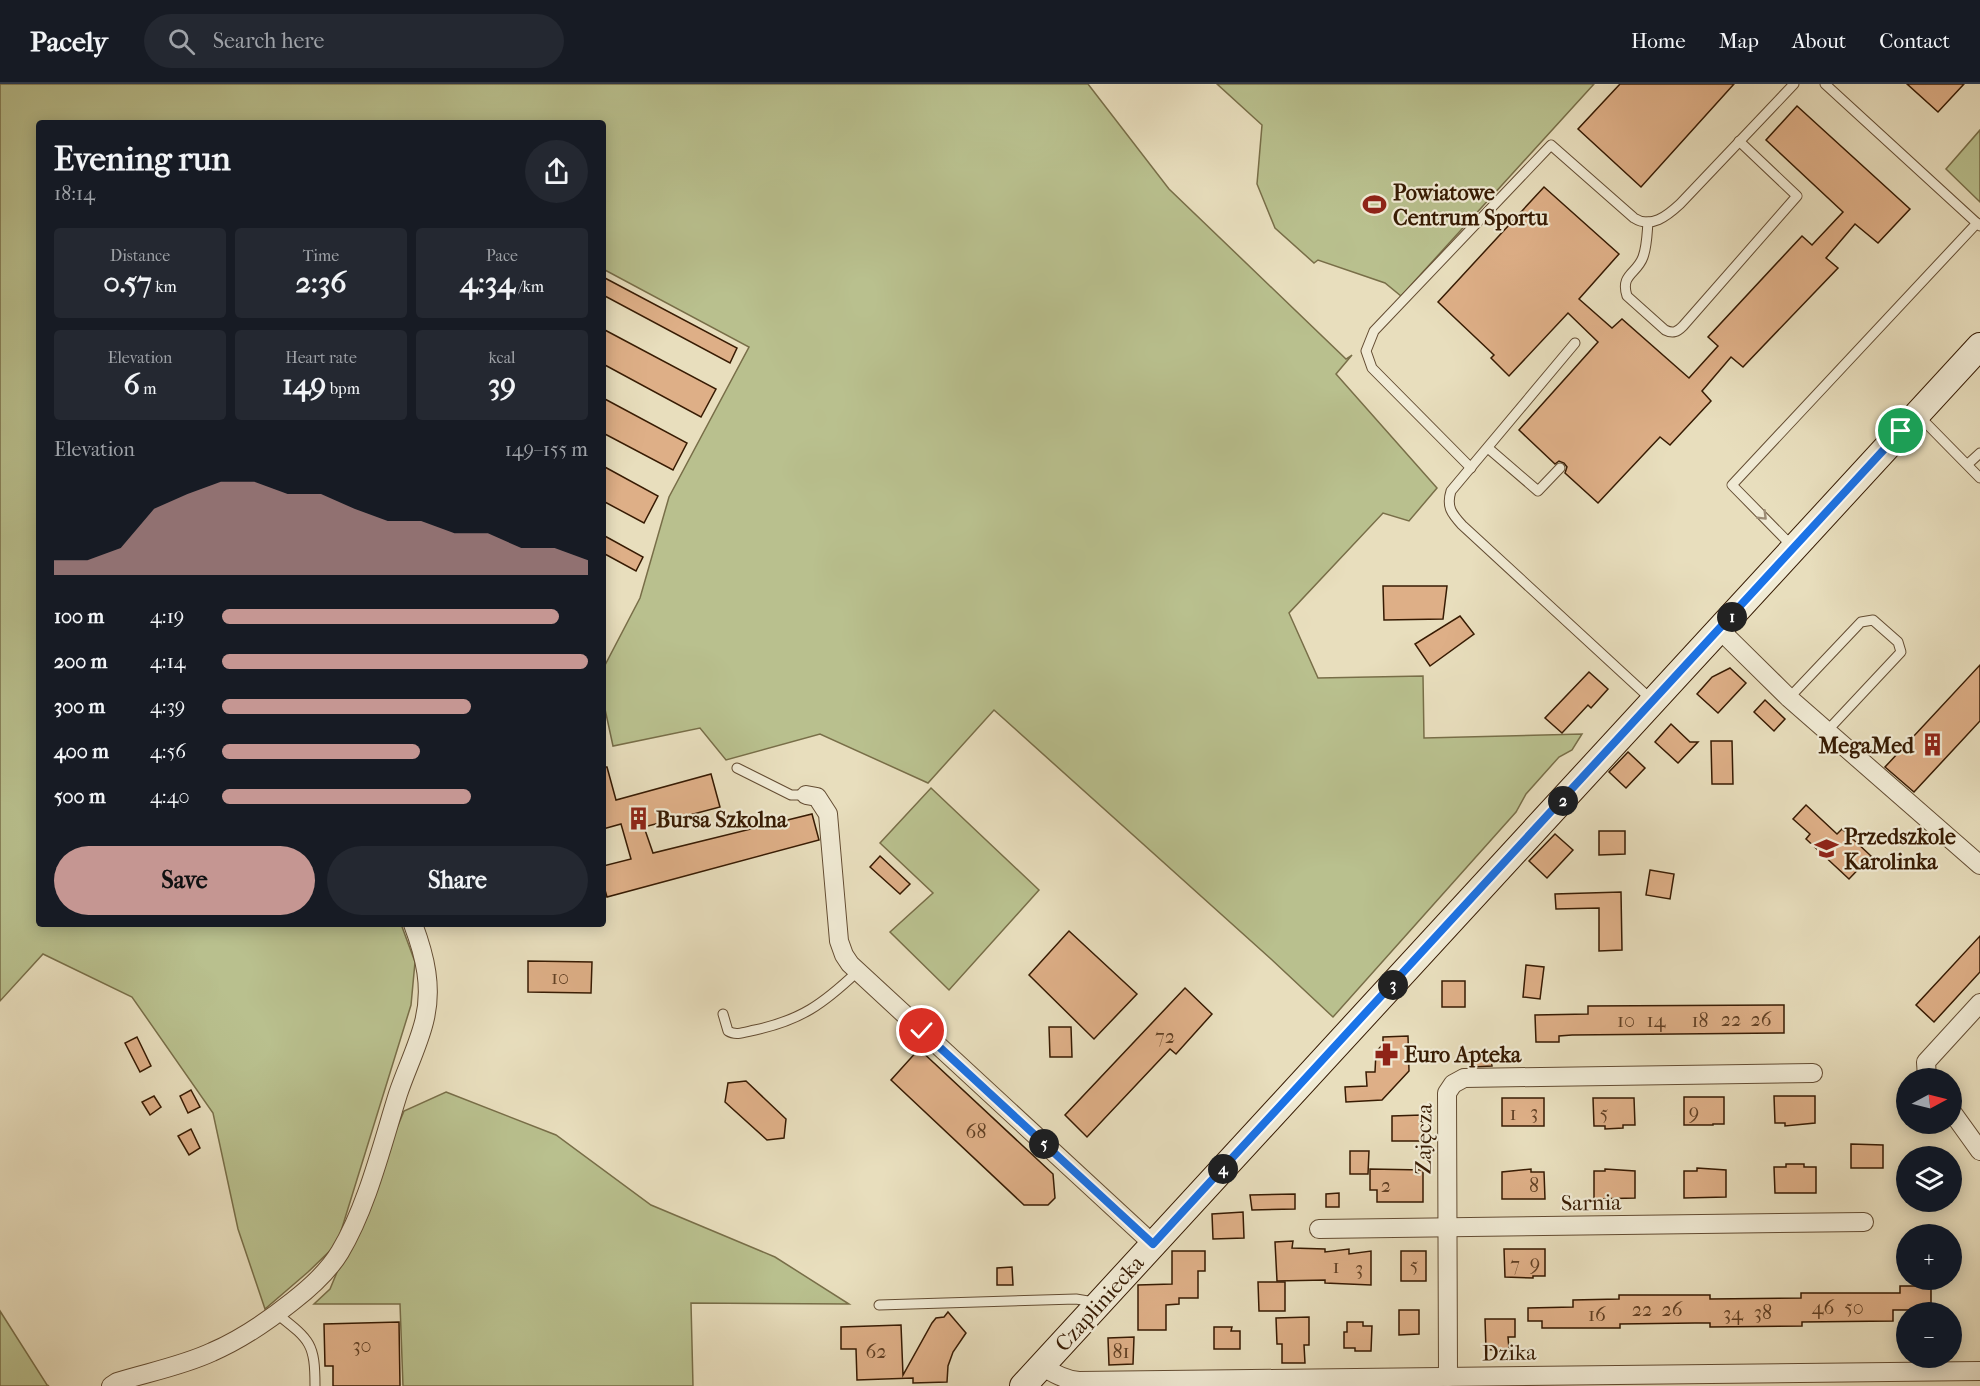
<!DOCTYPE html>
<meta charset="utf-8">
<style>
:root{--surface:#171b24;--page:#242831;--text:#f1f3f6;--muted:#9ea1a6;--line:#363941;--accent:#c59692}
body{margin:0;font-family:"IM FELL French Canon",serif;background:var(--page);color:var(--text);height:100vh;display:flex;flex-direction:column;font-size:22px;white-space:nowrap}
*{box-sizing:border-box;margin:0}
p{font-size:20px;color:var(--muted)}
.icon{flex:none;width:33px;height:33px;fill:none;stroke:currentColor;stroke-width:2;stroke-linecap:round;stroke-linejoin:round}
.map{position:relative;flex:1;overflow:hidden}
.details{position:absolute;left:36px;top:36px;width:570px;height:807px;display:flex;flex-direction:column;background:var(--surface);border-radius:6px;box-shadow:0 3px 15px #0003}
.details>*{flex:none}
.needle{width:39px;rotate:83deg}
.tools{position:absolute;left:1896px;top:984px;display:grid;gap:12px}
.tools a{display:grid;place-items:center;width:66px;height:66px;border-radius:50%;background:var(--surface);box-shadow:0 3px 15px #0003;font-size:30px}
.pin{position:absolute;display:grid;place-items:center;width:51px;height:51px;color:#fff;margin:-26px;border:3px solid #fff;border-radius:50%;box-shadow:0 2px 6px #0007}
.km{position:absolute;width:30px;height:30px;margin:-15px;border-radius:50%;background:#222;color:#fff;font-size:16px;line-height:30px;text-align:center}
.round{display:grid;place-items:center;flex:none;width:63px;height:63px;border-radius:32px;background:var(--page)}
.summary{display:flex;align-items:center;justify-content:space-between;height:102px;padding:0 18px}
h1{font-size:33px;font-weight:700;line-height:45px}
.figures{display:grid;grid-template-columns:repeat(3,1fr);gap:9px;height:102px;padding:6px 18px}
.figures div{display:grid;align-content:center;border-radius:6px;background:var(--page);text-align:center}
.figures b{font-size:30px;font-weight:700}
.figures small{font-size:16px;font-weight:400}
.figures p{font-size:16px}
.chart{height:168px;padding:12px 18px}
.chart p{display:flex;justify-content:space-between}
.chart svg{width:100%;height:108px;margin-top:6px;fill:var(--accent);opacity:.7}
.button{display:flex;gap:12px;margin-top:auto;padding:12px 18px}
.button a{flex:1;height:69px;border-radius:36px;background:var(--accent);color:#111;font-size:24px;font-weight:700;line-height:69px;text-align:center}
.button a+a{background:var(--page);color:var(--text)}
ul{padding:0 18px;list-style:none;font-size:20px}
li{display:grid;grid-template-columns:96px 72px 1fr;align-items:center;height:45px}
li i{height:15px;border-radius:8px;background:var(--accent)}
header{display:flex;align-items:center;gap:36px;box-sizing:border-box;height:84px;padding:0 30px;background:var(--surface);border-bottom:2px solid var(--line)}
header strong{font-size:28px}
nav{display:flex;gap:33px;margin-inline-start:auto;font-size:21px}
.search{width:420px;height:54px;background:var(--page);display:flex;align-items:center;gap:15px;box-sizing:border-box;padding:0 21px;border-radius:33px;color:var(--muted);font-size:22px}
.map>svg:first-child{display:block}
.green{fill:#b9c08e;stroke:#786e48;stroke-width:1.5}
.building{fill:#deaf87;stroke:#371b03;stroke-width:1.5}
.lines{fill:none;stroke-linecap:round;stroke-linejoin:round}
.lane-casing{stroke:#634c32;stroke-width:11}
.street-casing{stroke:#634c32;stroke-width:20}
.secondary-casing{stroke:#371b03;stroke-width:28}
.lane{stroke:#f0ead4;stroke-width:9}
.street{stroke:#f0ead4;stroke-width:18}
.secondary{stroke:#f0ead4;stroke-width:26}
.oneway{stroke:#9d8d76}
.route-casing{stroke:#fff;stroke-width:12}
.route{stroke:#1a73e8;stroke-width:8}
.labels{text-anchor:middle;stroke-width:4.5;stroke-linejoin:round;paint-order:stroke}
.number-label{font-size:20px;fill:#614024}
.poi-label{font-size:22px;font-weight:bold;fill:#371b03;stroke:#f0ead4;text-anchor:start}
.street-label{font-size:22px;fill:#371b03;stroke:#f0ead4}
</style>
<header>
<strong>Pacely</strong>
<div class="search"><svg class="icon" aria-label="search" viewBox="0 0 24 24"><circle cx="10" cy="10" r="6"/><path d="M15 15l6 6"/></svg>Search here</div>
<nav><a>Home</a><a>Map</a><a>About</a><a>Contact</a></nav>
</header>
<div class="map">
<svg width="1980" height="1302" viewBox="0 0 1980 1302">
<rect width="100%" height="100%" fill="#e8debd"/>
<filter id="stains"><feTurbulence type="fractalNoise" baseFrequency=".00333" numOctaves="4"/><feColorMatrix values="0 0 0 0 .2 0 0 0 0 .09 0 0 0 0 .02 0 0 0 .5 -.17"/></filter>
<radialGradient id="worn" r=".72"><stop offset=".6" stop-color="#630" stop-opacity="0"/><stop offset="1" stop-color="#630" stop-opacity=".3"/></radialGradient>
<g class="green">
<path d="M0 0H1088L1169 105 1346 275 1352 271 1336 290 1437 404 1409 437 1383 429 1289 529 1318 594 1423 592 1424 654 1582 650 1572 666 1559 673 1526 710 1516 728 1333 933 1271 875 994 626 928 699 820 650 726 676 700 644 613 662 603 616V585L640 514 669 413 749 263 603 185V39H39V840H401L415 878 411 921 337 1160 308 1188 265 1225 238 1145 213 1029 132 913 43 870 0 917Z"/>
<path d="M1217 0H1594L1401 212 1385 199 1318 176 1314 179 1275 144 1257 100 1262 41Z"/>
<path d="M1980 46V118L1946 85Z"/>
<path d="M931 704 1039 806 949 906 890 848 933 809 880 759Z"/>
<path d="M446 1008 556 1051 651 1121 775 1173 849 1220 691 1219 693 1302H403L400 1220H314L330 1205 404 1027Z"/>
<path d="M0 1227 47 1301 49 1302H0Z"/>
</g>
<g class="building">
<path d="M1620 0H1734L1641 103 1578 45Z"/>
<path d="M1907 0H1964L1938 28Z"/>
<path d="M1797 22 1910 125 1878 159 1855 140 1826 174 1838 184 1743 283 1731 273 1702 307 1711 317 1670 361 1660 353 1598 419 1565 389 1567 383 1564 379 1559 377 1555 380 1519 346 1598 258 1568 229 1509 292 1491 274 1494 271 1438 218 1544 103 1619 170 1579 215 1612 244 1622 235 1689 294 1718 262 1708 253 1802 152 1812 161 1843 128 1766 56Z"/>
<path d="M603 193 737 264 730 279 603 211Z"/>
<path d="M603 245 716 305 701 333 603 280Z"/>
<path d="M603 314 687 359 673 386 603 349Z"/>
<path d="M603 382 658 412 644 439 603 417Z"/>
<path d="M603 451 643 473 636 487 603 469Z"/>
<path d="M1383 502H1447L1443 535 1384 536Z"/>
<path d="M1460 532 1474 550 1430 582 1415 560Z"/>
<path d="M1980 581V637L1914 708 1885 683Z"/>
<path d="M1730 584 1746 599 1718 629 1697 610 1712 593Z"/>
<path d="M1589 588 1608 605 1591 624 1588 621 1562 649 1545 634Z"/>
<path d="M1765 616 1785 635 1774 647 1754 628Z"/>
<path d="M1671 640 1690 658H1698L1678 679 1655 658Z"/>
<path d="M1711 657H1732L1733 700H1712Z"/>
<path d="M1628 668 1645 684 1626 704 1609 688Z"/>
<path d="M603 683H607L616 716 711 690 720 723 644 743 653 769 812 730 819 756 607 813 603 799V782L631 775 621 740 603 745Z"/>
<path d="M1806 721 1837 750 1842 745 1871 772 1849 795 1806 755 1810 750 1793 735Z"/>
<path d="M1599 747H1625V770L1599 771Z"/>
<path d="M1555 750 1573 766 1547 794 1529 777Z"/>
<path d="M880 772 910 800 900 810 870 783Z"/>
<path d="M1650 786 1674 790 1670 815 1646 811Z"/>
<path d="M1621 808 1622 866 1599 867V824L1556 825 1555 810Z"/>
<path d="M1069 847 1137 910 1094 955 1029 891Z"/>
<path d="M1980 852V888L1934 938 1916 921Z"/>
<path d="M528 877 592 878 591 909 528 908Z"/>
<path d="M1526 881 1544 883 1540 915 1523 913Z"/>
<rect x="1442" y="897" width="23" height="26"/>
<path d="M1185 904 1212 930 1176 970 1170 965 1087 1053 1065 1031Z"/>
<path d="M1784 921V949L1572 951 1559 952V958H1536L1535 931 1588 930V922Z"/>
<path d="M1049 943H1071L1072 973H1050Z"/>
<path d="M1408 952 1409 987 1382 1016 1346 1018 1345 1003 1367 1002 1366 988H1375L1376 968 1383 960V953Z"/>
<path d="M137 953 151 982 140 988 125 959Z"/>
<path d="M919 965 1053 1090 1055 1114 1048 1121H1024L891 996Z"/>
<path d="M1491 969 1492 982 1473 983 1472 970Z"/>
<path d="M746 997 786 1035 784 1054 767 1056 725 1018 728 999Z"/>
<path d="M191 1006 200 1023 188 1029 180 1012Z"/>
<path d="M154 1012 161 1023 150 1031 142 1018Z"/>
<path d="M1774 1012H1815V1039L1785 1042V1039H1775Z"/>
<path d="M1684 1013H1724V1040H1713V1041H1684Z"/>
<rect x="1502" y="1014" width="42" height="28"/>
<path d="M1593 1014H1634L1635 1041H1623V1044L1605 1045V1042H1594Z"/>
<path d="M1422 1031 1423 1057H1392V1032Z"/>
<path d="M191 1045 200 1064 189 1071 178 1052Z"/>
<path d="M1851 1060 1883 1061V1084H1851Z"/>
<path d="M1350 1067H1369L1368 1090H1350Z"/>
<path d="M1786 1080H1804V1083H1816V1109H1775L1774 1083H1786Z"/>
<path d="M1697 1084 1726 1086V1113L1684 1114V1087H1697Z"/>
<path d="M1370 1085 1423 1086V1118H1377V1106H1370Z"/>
<path d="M1531 1085V1088H1544L1545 1115H1502V1088Z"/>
<path d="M1605 1085 1635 1087V1114L1594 1115V1087H1605Z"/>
<path d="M1339 1109V1123H1326V1110Z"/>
<path d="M1295 1110V1125L1252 1126 1250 1111Z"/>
<path d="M1243 1128 1244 1154 1213 1155 1212 1130Z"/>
<path d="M1293 1157 1292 1164 1325 1165V1168L1349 1165V1170L1371 1167V1201L1325 1199V1196L1277 1197 1275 1158Z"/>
<path d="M1504 1165H1545V1192H1533V1194L1505 1193Z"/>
<path d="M1172 1167H1205V1187H1198V1214H1179V1220L1166 1221V1246H1138V1201L1172 1200Z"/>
<rect x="1401" y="1167" width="25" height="30"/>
<path d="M1012 1183 1013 1201H997V1184Z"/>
<path d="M1258 1198H1285V1227H1259Z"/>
<path d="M1900 1202H1931V1226H1893V1237L1802 1238V1242L1710 1243V1239H1695L1620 1240V1244H1542V1237H1528V1224L1573 1223V1216L1619 1215V1211H1710V1215L1801 1214V1209H1900Z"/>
<path d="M1399 1226H1419V1250L1399 1251Z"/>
<path d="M948 1228 966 1249 953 1268 948 1282 947 1298 913 1299V1294L857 1296 856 1265H841V1243L901 1241 903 1291 932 1239 936 1234 944 1233Z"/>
<path d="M1309 1233V1261H1304L1305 1279H1282V1260H1277L1276 1234Z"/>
<path d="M1485 1235H1515V1253H1508L1509 1265 1486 1266Z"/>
<path d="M399 1238 400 1302H333V1282H325L324 1240Z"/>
<path d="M1347 1238H1363V1242H1372L1371 1267H1355V1264H1344V1248H1347Z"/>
<path d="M1214 1243H1232L1231 1247H1240V1265H1214Z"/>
<path d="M1134 1253 1133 1280 1109 1281 1108 1254Z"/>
</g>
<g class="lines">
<defs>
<g id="lane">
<path d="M1825 0 1980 142"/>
<path d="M1648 138C1647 150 1647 162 1643 173 1637 190 1620 190 1627 212L1665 246C1673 250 1677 248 1683 242L1797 112 1739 57"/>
<path d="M1575 259 1451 407C1446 423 1452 430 1462 441L1653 617"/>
<path d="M1919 332 1980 394"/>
<path d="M1488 364 1538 407 1560 384"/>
<path d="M1968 380 1980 369"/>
<path d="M1471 384 1372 284 1366 267 1374 247 1551 61 1634 134C1651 145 1667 132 1680 120L1794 0"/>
<path d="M1792 462 1732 401 1977 139"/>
<path d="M1789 614 1861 538 1873 536 1898 558 1901 568 1827 647"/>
<path d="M737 684 791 711H806"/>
<path d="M723 930 728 947C736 952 745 948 755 946 801 936 823 920 857 888"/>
<path d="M879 1221 1076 1215 1088 1217 1094 1221"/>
<path d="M277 1230C310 1256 315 1259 315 1302"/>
</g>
<g id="street">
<path d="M1720 546 1789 614 1980 781"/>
<path d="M806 711 817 713 828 730 839 857 844 871 850 880 1153 1160"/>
<path d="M1927 994 1926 978 1980 919"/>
<path d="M1952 1028 1980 1067"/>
<path d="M1319 1145 1864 1138"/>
<path d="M1042 1282C1054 1290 1065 1296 1079 1297L1979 1287"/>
<path d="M1448 1293 1447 1009 1453 1000 1464 994 1813 989"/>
<path d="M111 1302 117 1298C149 1288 182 1282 212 1268 242 1255 268 1237 293 1217 311 1203 328 1188 340 1168 367 1123 382 1061 398 1010 406 986 418 962 424 938 433 904 425 872 413 840"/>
</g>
<path id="secondary" d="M1023 1302 1980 262"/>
</defs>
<use href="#lane" class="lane-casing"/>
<use href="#street" class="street-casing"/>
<use href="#secondary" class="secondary-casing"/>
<use href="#lane" class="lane"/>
<use href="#street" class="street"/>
<use href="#secondary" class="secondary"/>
</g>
<defs><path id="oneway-chevron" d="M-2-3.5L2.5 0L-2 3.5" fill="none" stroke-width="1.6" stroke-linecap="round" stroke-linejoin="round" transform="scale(1.5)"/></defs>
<use class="oneway" href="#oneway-chevron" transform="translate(1763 432) rotate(45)"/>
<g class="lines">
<defs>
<path id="route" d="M922 947 1153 1160 1901 347"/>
</defs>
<use href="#route" class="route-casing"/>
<use href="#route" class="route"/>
</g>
<defs>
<symbol id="stadium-bare" viewBox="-9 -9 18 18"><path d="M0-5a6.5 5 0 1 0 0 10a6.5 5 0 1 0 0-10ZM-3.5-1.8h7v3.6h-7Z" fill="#8f2418" stroke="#f0ead4" stroke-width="2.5" paint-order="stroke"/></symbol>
<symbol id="building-bare" viewBox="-9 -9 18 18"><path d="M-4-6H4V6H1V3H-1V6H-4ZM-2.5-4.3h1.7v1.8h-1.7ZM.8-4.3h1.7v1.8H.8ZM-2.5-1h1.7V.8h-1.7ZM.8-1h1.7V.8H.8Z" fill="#8f2418" stroke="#f0ead4" stroke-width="2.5" paint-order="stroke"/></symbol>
<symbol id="school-bare" viewBox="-9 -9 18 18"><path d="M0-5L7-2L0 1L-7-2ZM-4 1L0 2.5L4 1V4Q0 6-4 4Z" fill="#8f2418" stroke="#f0ead4" stroke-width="2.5" paint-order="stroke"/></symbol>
<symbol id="pharmacy-bare" viewBox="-9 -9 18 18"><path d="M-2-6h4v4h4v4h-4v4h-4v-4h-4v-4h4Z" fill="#8f2418" stroke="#f0ead4" stroke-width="2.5" paint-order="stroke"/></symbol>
</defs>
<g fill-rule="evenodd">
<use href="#stadium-bare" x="1358" y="104" width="33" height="33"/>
<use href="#building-bare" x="1916" y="644" width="33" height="33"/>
<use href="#building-bare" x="622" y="718" width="33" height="33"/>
<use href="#school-bare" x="1810" y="748" width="33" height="33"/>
<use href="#pharmacy-bare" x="1370" y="954" width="33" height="33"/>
</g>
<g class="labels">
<g class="number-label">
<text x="560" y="900">10</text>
<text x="1731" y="942">22</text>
<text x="1761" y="942">26</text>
<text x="1626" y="943">10</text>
<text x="1656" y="943">14</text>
<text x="1700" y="943">18</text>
<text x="1165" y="959">72</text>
<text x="1534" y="1035">3</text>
<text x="1694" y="1035">9</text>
<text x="1513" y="1036">1</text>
<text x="1604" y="1036">5</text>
<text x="976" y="1054">68</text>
<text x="1386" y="1108">2</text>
<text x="1534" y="1108">8</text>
<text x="1535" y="1186">9</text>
<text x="1515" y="1187">7</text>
<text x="1414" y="1188">5</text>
<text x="1336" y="1189">1</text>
<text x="1359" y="1191">3</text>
<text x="1823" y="1230">46</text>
<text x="1854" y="1230">50</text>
<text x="1642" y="1232">22</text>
<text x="1672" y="1232">26</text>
<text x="1763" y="1235">38</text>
<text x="1733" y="1236">34</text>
<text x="1597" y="1237">16</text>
<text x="362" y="1268">30</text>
<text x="876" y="1274">62</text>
<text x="1121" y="1274">81</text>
</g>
<g class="poi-label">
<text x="1393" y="116">Powiatowe<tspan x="1393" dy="25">Centrum Sportu</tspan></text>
<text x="1914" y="669" text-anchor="end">MegaMed</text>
<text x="656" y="743">Bursa Szkolna</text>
<text x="1844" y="760">Przedszkole<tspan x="1844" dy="25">Karolinka</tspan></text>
<text x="1404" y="978">Euro Apteka</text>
</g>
<g class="street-label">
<text transform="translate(1423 1055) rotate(-89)" y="8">Zajęcza</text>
<text transform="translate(1591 1118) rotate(-1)" y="8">Sarnia</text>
<text transform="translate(1099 1219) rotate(-48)" y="8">Czapliniecka</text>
<text transform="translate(1509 1268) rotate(-1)" y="8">Dzika</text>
</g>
</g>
<rect width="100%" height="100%" filter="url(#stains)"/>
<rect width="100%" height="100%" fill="url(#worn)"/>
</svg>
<div class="tools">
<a><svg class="needle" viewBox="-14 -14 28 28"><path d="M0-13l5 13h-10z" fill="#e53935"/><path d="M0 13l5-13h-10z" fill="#9ea1a6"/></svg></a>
<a><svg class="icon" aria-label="layers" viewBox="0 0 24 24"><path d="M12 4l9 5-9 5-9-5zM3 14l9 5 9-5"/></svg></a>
<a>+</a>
<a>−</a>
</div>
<div class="pin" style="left:1901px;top:347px;background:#1e9e55"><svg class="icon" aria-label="arrive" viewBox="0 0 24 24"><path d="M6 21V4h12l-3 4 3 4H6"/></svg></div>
<div class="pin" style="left:922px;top:947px;background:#d93025"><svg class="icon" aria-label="check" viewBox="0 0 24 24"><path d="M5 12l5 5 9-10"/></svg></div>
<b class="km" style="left:1732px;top:533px">1</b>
<b class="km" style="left:1563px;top:717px">2</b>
<b class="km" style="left:1393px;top:901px">3</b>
<b class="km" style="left:1223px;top:1085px">4</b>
<b class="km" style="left:1044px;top:1060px">5</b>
<section class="details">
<div class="summary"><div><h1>Evening run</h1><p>18:14</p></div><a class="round"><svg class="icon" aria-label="share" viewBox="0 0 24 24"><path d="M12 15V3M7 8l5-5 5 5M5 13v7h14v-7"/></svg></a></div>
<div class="figures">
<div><p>Distance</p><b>0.57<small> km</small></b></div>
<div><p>Time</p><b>2:36</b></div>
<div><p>Pace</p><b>4:34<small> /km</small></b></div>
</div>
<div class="figures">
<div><p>Elevation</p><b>6<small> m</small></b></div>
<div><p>Heart rate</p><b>149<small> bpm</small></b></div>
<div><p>kcal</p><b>39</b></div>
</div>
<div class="chart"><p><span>Elevation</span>149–155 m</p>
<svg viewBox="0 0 160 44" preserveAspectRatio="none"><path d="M0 44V38L10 38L20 33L30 17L40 11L50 6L60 6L70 11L80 11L90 17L100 22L110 22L120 27L130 27L140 33L150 33L160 38V44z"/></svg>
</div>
<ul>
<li><b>100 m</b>4:19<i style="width:92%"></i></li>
<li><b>200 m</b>4:14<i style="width:100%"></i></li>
<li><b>300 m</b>4:39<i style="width:68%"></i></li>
<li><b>400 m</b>4:56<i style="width:54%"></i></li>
<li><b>500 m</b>4:40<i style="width:68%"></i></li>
</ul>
<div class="button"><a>Save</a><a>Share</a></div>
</section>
</div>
